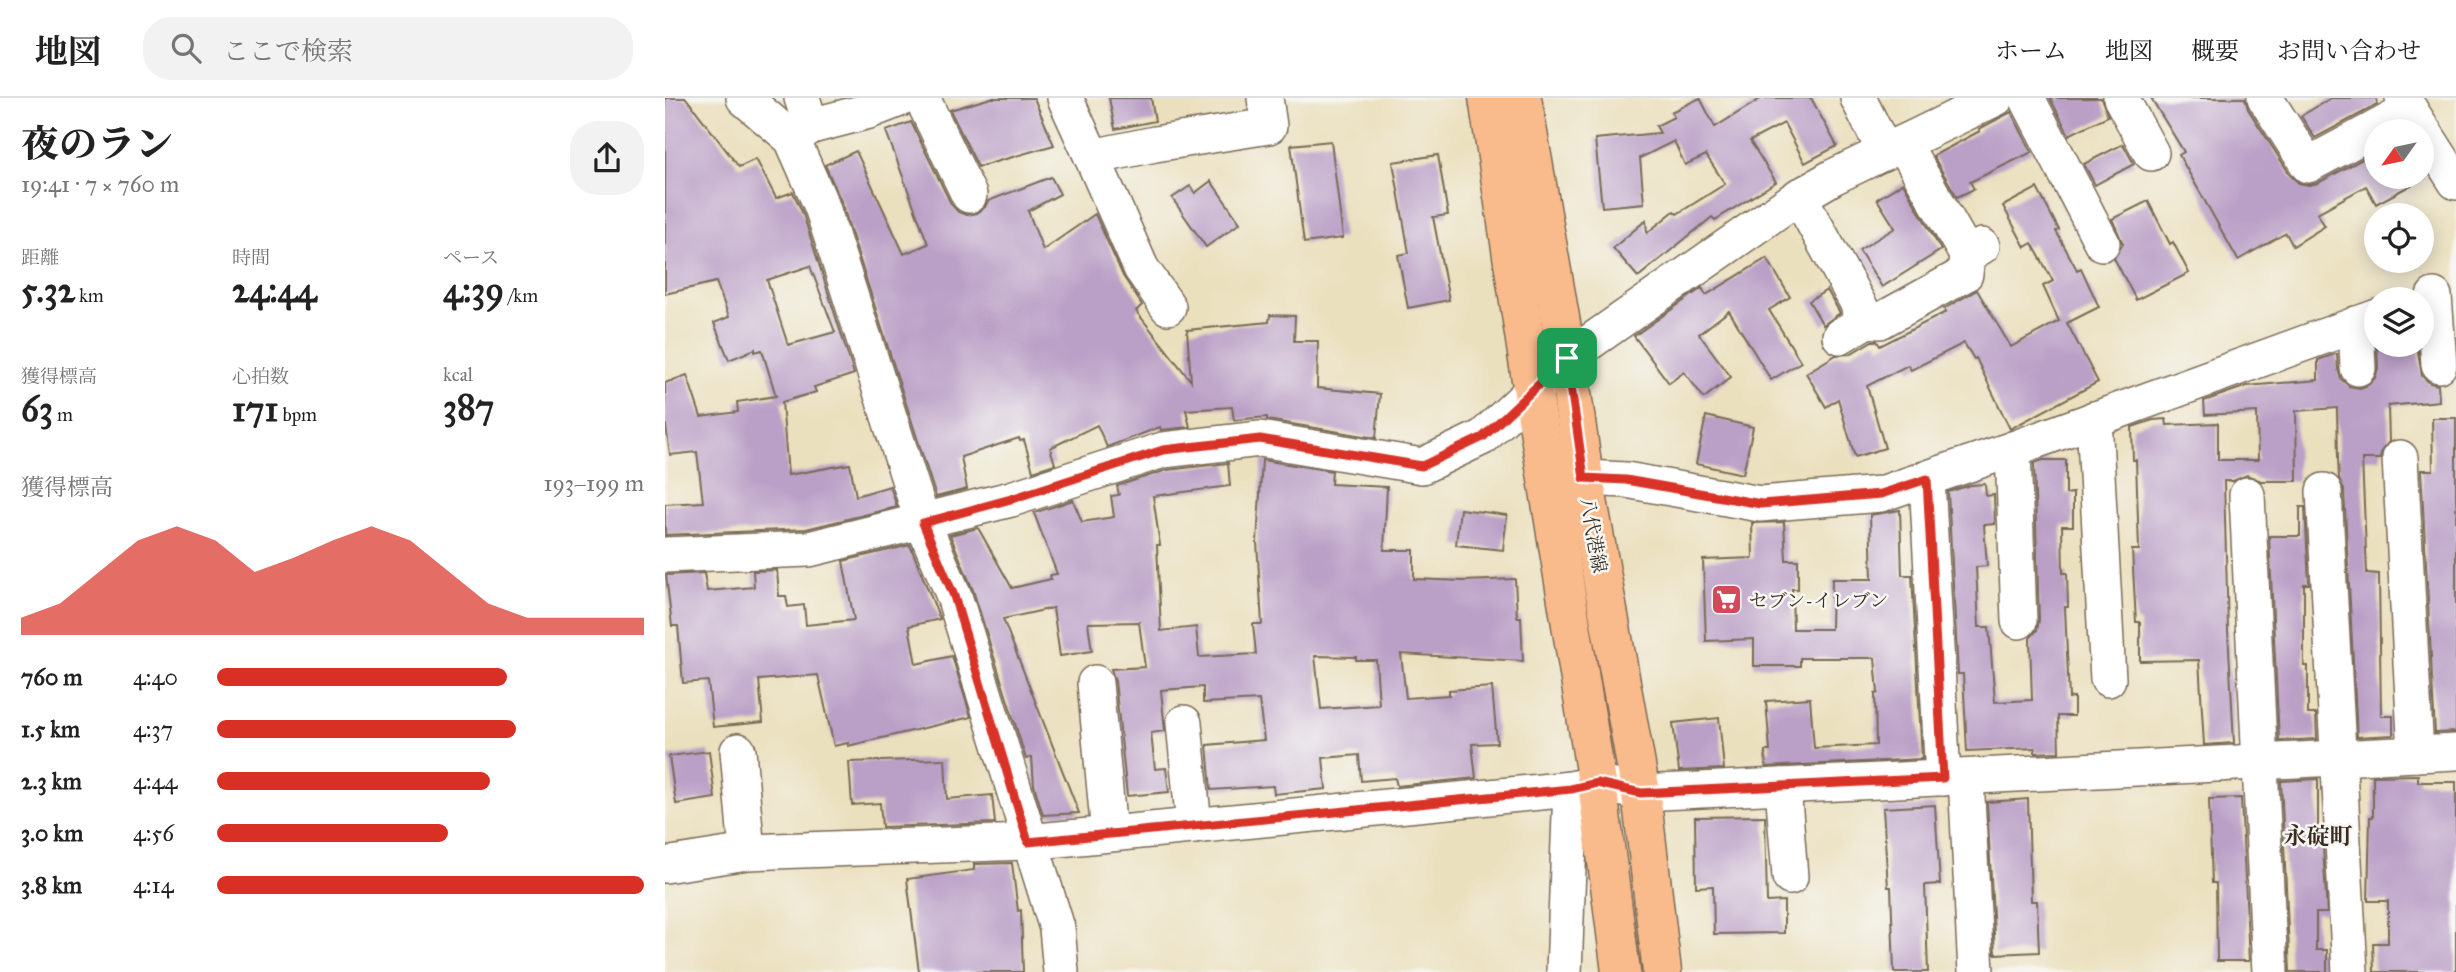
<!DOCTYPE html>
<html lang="ja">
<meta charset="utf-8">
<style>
:root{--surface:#fff;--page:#f2f2f2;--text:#222;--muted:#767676;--line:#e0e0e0;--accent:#d93025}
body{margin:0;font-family:"IM FELL Great Primer","Noto Serif JP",serif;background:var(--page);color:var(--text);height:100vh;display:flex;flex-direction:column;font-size:26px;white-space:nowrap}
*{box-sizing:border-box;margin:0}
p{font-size:23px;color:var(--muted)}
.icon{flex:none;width:38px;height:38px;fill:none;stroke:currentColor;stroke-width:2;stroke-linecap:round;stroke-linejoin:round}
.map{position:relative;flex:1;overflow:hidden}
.side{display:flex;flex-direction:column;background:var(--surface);width:665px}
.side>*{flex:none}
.needle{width:46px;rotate:237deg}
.controls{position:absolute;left:1699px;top:21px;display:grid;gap:14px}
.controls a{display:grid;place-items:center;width:70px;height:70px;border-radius:50%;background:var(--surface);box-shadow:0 4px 18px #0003;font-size:35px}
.pin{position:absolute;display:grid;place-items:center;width:60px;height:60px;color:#fff;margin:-30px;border-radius:14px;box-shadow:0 4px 10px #0006}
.round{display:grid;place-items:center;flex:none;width:74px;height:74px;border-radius:28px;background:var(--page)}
.head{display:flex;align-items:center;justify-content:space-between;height:119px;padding:0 21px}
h1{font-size:38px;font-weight:800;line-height:52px}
.stats{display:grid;grid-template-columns:repeat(3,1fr);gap:10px;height:119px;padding:7px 21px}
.stats div{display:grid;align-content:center}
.stats b{font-size:35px;font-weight:800}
.stats small{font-size:19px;font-weight:400}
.stats p{font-size:19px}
.chart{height:196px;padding:14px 21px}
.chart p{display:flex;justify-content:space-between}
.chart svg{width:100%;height:126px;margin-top:7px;fill:var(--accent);opacity:.7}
ul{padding:0 21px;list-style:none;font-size:23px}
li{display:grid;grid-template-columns:112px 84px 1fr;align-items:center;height:52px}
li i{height:18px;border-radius:9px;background:var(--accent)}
header{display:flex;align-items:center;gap:42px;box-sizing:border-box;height:98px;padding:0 35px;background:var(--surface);border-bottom:2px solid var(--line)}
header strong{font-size:33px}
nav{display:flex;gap:38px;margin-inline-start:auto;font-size:24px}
.search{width:490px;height:63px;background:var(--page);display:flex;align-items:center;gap:18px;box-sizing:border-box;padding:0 24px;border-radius:28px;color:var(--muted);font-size:26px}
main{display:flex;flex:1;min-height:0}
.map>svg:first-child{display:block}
.building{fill:#ba9fc6;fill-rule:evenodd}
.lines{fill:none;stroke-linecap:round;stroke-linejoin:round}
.minor-casing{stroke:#796a56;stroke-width:38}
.major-casing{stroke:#796a56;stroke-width:41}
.minor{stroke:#fff;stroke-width:35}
.major{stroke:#fabb8c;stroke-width:38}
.route-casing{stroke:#fff;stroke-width:14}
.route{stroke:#d93025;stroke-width:9}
.labels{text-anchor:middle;stroke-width:5;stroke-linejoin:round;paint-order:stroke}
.street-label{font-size:19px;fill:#3b2a1e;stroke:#f6f6f2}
.poi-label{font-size:19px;fill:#3b2a1e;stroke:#f6f6f2;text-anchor:start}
.quarter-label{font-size:23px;font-weight:bold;fill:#3b2a1e;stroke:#f6f6f2}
</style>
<header>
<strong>地図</strong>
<div class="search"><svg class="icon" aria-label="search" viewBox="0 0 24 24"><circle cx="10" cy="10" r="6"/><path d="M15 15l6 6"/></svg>ここで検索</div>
<nav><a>ホーム</a><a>地図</a><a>概要</a><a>お問い合わせ</a></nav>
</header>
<main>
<section class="side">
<div class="head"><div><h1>夜のラン</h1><p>19:41 · 7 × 760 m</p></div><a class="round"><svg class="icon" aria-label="share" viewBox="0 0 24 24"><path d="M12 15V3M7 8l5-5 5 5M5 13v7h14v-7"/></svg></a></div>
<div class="stats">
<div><p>距離</p><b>5.32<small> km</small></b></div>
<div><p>時間</p><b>24:44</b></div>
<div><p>ペース</p><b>4:39<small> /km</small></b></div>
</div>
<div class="stats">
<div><p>獲得標高</p><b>63<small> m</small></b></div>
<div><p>心拍数</p><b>171<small> bpm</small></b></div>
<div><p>kcal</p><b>387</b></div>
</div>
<div class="chart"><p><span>獲得標高</span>193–199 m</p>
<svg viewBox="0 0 160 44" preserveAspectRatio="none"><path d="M0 44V38L10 33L20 22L30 11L40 6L50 11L60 22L70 17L80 11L90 6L100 11L110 22L120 33L130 38L140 38L150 38L160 38V44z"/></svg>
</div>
<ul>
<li><b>760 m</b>4:40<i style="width:68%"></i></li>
<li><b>1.5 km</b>4:37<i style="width:70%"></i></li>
<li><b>2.3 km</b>4:44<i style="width:64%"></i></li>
<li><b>3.0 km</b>4:56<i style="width:54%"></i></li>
<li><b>3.8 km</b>4:14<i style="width:100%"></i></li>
</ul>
</section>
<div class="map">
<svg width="1791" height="874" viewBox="0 0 1791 874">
<rect width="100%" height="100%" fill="#f6f6f2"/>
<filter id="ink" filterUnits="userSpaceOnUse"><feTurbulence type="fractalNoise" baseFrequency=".0143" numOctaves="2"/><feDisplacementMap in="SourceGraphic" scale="14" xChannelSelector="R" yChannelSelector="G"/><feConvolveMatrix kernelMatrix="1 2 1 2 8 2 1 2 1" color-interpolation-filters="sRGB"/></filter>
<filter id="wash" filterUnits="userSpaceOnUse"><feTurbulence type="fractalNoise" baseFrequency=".00686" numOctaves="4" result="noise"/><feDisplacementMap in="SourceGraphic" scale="28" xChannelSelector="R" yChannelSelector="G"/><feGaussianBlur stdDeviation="1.57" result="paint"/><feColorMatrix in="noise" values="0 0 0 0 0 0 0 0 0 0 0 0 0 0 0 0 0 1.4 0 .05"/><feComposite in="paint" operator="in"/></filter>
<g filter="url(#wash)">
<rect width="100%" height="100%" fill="#ebe0be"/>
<g id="blocks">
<g class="building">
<path d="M0 0H21L74 69 91 61 111 100 128 94 138 116 189 276 149 289 151 294 117 304 123 377 185 366 191 398 225 388 232 409 141 431 0 437V406L38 404 32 354 5 357 0 321V285L22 277 36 319 73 314 72 304 111 298 97 252 90 254V251L64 262 49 225 64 219 51 184 0 196ZM145 168 170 234 123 247 102 182Z"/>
<path d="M326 0H369L389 47 313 69 285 12Z"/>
<path d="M444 0H486L490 23 450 31Z"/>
<path d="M1035 0 1050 29 1097 0H1146L1172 48 1140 65 1119 25 1085 43 1111 84 1050 122 1047 119 973 179 948 150 981 122 982 135 1009 113 1012 116 1060 86 1041 57 1020 67 1009 43 975 60 979 105 937 109 930 41 995 35 991 28 1009 19 1006 14Z"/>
<path d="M1385 0H1436L1443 18 1404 37Z"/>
<path d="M1486 0H1580L1583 11 1626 78 1634 85 1644 87 1653 85 1712 53V79H1761L1711 106 1701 88 1652 115 1660 128 1628 148 1621 135 1573 162 1514 57 1519 54Z"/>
<path d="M1666 0H1712V7L1650 40 1636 18Z"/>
<path d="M1346 14 1367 54 1305 84 1309 91 1292 99 1268 58 1315 33 1314 31Z"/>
<path d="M246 24 286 106 293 114 302 117 312 115 320 109 323 103 386 79 395 96 363 113 378 152 430 116 458 178 477 207 471 213 526 283 522 232 604 224 605 217 630 218 629 243H653L652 290 715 296 711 340 602 322V319L569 322 567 309 521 312 525 329 496 332 495 329 442 349 432 327 385 350 390 366 368 373 359 342 355 343 354 340 296 359 302 391 271 399 176 103 160 67 191 53 239 156 263 146 221 33Z"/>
<path d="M666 43 678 140 639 145 626 47Z"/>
<path d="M1458 46 1469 66 1430 87 1419 66Z"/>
<path d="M773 57 783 117 768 119 784 202 743 210 733 157 744 155 728 64Z"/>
<path d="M546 83 575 125 541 149 507 100 525 88 530 95Z"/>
<path d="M1238 85 1276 152 1217 189 1194 152 1230 130 1212 101Z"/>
<path d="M1372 90 1394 132 1391 133 1412 172 1416 170 1434 209 1402 225 1433 284 1345 331 1311 260 1309 261 1299 245 1246 272 1243 267 1202 288 1220 350 1190 359 1173 301 1161 309 1141 275 1171 257 1185 256 1207 243H1212L1215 248 1281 214 1279 211 1312 192 1346 249 1394 223 1378 188 1388 183 1367 145 1360 149 1338 108Z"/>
<path d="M1483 103 1505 146 1508 144 1524 175 1471 202 1449 160 1458 146 1447 121Z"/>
<path d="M1102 160 1125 199 1104 212 1136 264 1106 282 1064 213 1034 236 1066 279 1039 300 1019 274 1004 285 969 238 1037 190 1041 197Z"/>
<path d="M1162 192 1175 215 1158 227 1144 203Z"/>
<path d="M1712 247H1752L1757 278 1765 285 1773 287 1774 303 1723 308 1724 344 1717 352 1715 361H1697L1702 475 1714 476 1716 618H1728V637L1692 639 1679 392 1674 381 1673 361 1672 310 1631 313 1632 383H1596L1582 377 1568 383H1559L1563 532 1569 645 1539 647 1534 562 1475 563V524H1471L1467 452H1474L1471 362H1468L1467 329 1488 322 1501 321 1502 327 1553 325V362H1593L1592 314 1540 317 1539 303 1582 288 1653 282V262L1670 256H1672L1673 271 1676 281 1684 288 1695 290 1703 287 1710 280 1713 270Z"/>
<path d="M1041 318 1088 329 1078 376 1031 366Z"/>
<path d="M1767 320H1791V634L1770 635 1756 372H1768Z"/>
<path d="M597 362 667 373 666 386 722 389 719 452H749V481L798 483 850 481 852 519H856L858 563 736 556 741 600 784 597V592L827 589 832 645 807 646 811 680 732 688 730 680 696 683 694 657 658 660 661 691 609 696 608 688 546 692 542 647 599 642 594 602 538 605V589L496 592 500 633 486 635 490 671 501 670 504 694 462 698 450 583 446 571 480 569 474 524 423 525 427 553 395 558 388 510 338 521 414 715 378 717 369 687 367 659 361 661 308 492 285 437 313 430 347 490 386 481 385 477 392 476 369 415 408 402 417 424 449 419 446 398 454 397 452 388 502 372 563 365 565 388 488 398 495 447H492L496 533 531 529 534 559 591 556 588 526H597L592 444ZM650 558 691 559V562H711L714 607 656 611Z"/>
<path d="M1378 362H1401V396L1408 395V428H1397L1398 475H1402L1403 509H1400L1404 600 1409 599V618H1393L1394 654 1370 655V650L1302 653 1298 576H1293L1283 394 1306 387 1320 386 1321 398 1329 397 1330 426 1319 427 1322 468 1311 469 1314 529H1324L1330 604 1367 602 1365 540 1372 532 1374 522 1369 365Z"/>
<path d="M1635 409H1640L1644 486H1639V568H1643V616H1651L1652 641 1614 643 1604 438H1635Z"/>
<path d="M795 411 842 417 838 452 791 447Z"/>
<path d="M1235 412 1237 477H1247L1257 661 1101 669 1100 653H1105L1101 603 1145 600 1149 650 1211 647 1210 596 1213 595 1210 560H1135V568H1089V541L1041 543 1038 462 1088 460 1087 425 1119 424 1121 462H1133V491H1127L1128 531H1166L1167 481H1207L1205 417Z"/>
<path d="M245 447 275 521 244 528 251 566 287 558 306 619 183 648V645L169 648 153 577 94 582 98 624 48 629 43 583 18 585 13 528H7L1 477 39 475 42 493 89 489 88 473 112 472 114 498H121L123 509 139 507 141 527 189 522 178 463Z"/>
<path d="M1054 620 1059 671 1014 673 1008 625Z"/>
<path d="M44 653 50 700 11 706 4 658Z"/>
<path d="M280 661 282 701 327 697 330 725 217 729 215 705 187 707 184 664Z"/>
<path d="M1753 677V684H1791V874H1709L1708 845H1723V803H1703L1705 719H1708V678Z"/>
<path d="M1653 681V734H1657L1662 815H1651V852H1662V874H1625L1616 683Z"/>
<path d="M1576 700 1584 863H1552L1551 785H1547L1544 701Z"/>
<path d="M1363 701 1366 803H1372L1374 854 1330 856 1322 704Z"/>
<path d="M1270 707 1275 786 1260 787 1263 874H1229L1226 789H1223L1218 710Z"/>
<path d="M1100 718 1102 804 1119 803V835L1049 836 1048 788 1031 789 1030 719Z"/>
<path d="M347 765 353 813 356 812 358 874H254L242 781 309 772V766Z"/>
</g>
</g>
</g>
<g filter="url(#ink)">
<use href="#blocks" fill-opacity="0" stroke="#796a56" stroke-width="2"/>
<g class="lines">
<defs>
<g id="minor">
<path d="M79 0 127 41 157 109 258 425 289 498 392 830 396 874"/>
<path d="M137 0 146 28"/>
<path d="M257 0 304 97"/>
<path d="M400 0 427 59 490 46 604 28 600 0"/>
<path d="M1193 0 1220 54"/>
<path d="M1362 0 1437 145"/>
<path d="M1456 0 1486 55"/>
<path d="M1600 0 1643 67 1745 12 1738 0"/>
<path d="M1745 12 1791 84"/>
<path d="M127 41 146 28 204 13 237 0"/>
<path d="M1238 45 1302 157"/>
<path d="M427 59 476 170 503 209"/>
<path d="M1134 98 1202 222 1215 223 1300 176 1302 157 1317 148"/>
<path d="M1769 198 1774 267"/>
<path d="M1691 226 1693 270"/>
<path d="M1175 238 1202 222"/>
<path d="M1429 321 1443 581"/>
<path d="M1348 351 1354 523"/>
<path d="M1735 360 1751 656"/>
<path d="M919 380 961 382 1095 406 1216 396 1348 351 1712 219"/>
<path d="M1262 381 1278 680"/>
<path d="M1659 393 1685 874"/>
<path d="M1582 397 1605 874"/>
<path d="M0 457 144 451 346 401 498 352 595 341 757 368 818 339 902 260 1127 103 1168 79 1331 0"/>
<path d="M430 585 444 736"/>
<path d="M519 625 529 728"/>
<path d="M73 653 82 754"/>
<path d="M1301 679 1311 874"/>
<path d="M1118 688 1125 779"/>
<path d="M0 767 82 754 363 744 906 691 932 685 976 695 1791 654"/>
<path d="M899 874 906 691"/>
</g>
<g id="major">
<path d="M823 0 868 295 932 685 956 874"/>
<path d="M857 0 902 260 919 380 976 695 997 874"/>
</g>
</defs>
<use href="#minor" class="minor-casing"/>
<use href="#major" class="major-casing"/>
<use href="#minor" class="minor"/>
<use href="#major" class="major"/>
</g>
</g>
<g class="lines" filter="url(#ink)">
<defs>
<path id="route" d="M902 260 919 380 961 382 1096 406 1216 396 1262 381 1278 680 976 695 932 685 906 691 363 744 289 498 258 425 346 401 498 352 595 341 757 368 818 339Z"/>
</defs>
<use href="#route" class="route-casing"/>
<use href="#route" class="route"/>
</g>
<defs>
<symbol id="supermarket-square" viewBox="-11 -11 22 22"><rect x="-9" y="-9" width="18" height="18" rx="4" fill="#d1495b" stroke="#f6f6f2"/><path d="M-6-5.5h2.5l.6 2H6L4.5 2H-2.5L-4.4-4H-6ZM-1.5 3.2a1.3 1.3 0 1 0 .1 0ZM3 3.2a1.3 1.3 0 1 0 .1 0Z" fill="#fff"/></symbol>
</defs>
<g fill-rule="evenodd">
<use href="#supermarket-square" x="1044" y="484" width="35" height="35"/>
</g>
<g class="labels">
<g class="street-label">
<text transform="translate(929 437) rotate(80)" y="7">八代港線</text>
</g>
<g class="poi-label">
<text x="1084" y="509">セブン-イレブン</text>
</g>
<g class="quarter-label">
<text x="1653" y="746">永碇町</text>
</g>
</g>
</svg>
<div class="controls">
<a><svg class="needle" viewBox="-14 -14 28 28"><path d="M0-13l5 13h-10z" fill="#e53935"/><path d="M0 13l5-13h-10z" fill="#767676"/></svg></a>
<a><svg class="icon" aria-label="locate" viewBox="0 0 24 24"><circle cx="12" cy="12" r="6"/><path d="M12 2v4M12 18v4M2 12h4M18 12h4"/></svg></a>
<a><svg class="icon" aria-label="layers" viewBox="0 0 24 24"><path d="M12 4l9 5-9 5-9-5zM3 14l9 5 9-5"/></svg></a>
</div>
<div class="pin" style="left:902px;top:260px;background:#1e9e55"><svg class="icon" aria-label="arrive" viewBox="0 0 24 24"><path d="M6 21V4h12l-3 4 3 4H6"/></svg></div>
</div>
</main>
